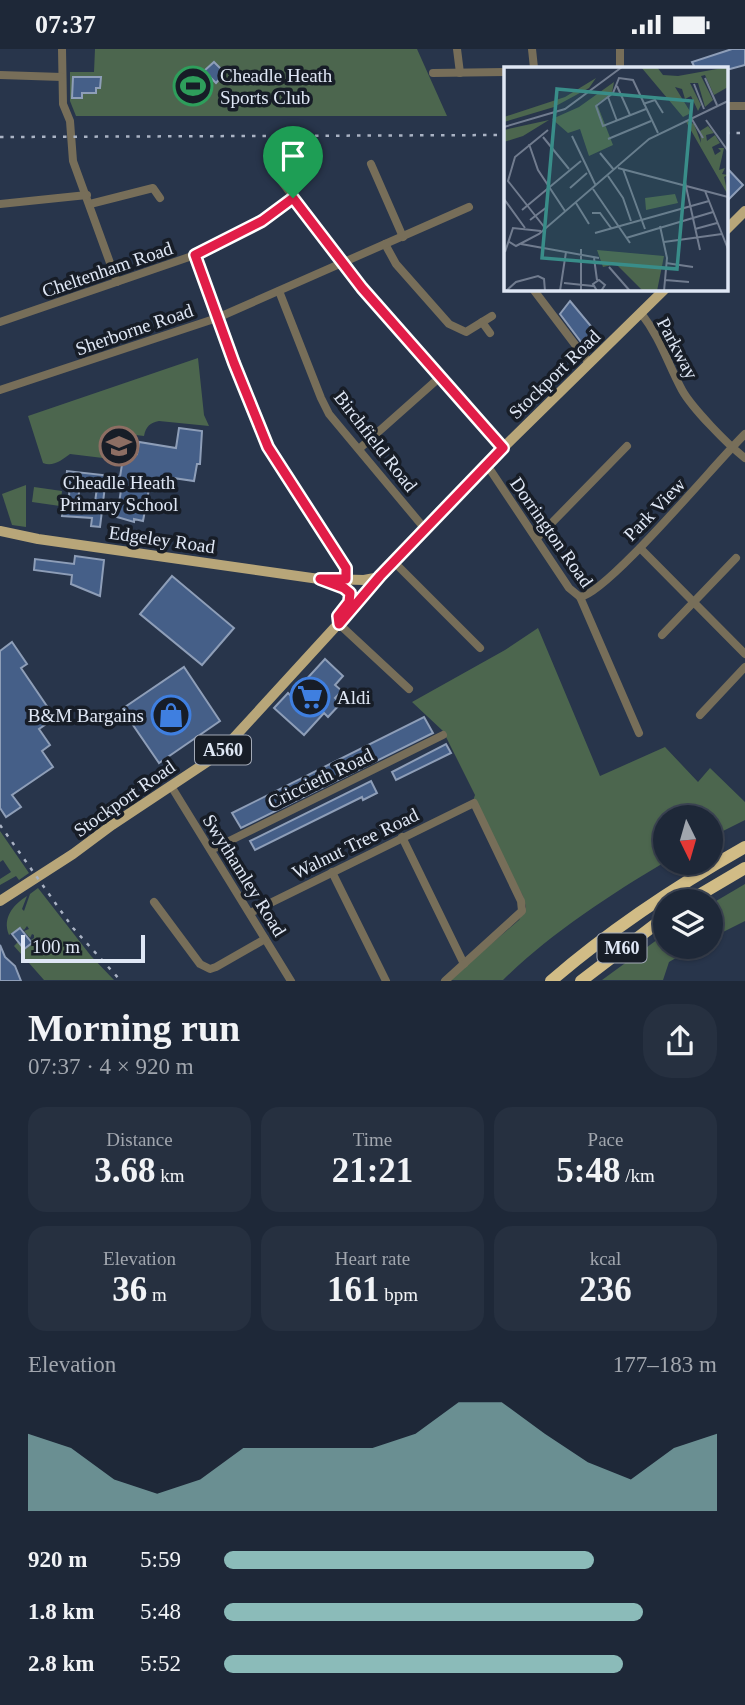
<!DOCTYPE html>
<meta charset="utf-8">
<style>
:root{--surface:#1e2838;--page:#263040;--text:#f1f3f6;--muted:#a1a6ae;--line:#3c4453;--accent:#8bbbb9}
body{margin:0;font-family:"Times New Roman",serif;background:var(--page);color:var(--text);height:100vh;display:flex;flex-direction:column;font-size:26px;white-space:nowrap}
*{box-sizing:border-box;margin:0}
p{font-size:23px;color:var(--muted)}
.icon{flex:none;width:38px;height:38px;fill:none;stroke:currentColor;stroke-width:2;stroke-linecap:round;stroke-linejoin:round}
.map{position:relative;height:932px;overflow:hidden}
.details{display:flex;flex-direction:column;background:var(--surface);flex:1}
.details>*{flex:none}
.needle{width:46px;rotate:175deg}
.buttons{position:absolute;left:653px;top:756px;display:grid;gap:14px}
.buttons a{display:grid;place-items:center;width:70px;height:70px;border-radius:50%;background:var(--surface);box-shadow:0 2px 5px #0004,0 0 0 2px var(--line);font-size:35px}
.scale{position:absolute;left:21px;bottom:18px;width:124px;box-sizing:border-box;padding-left:7px;border:4px solid #dfe7f5;border-top:0;font-size:19px;line-height:24px;white-space:nowrap;color:#dfe7f5;-webkit-text-stroke:5px #171d27;paint-order:stroke}
.pin{position:absolute;display:grid;place-items:center;width:60px;height:60px;color:#fff;margin:-72px -30px;border-radius:50% 50% 50% 0;rotate:-45deg;box-shadow:0 0 7px #0007}
.pin .icon{rotate:45deg}
.round{display:grid;place-items:center;flex:none;width:74px;height:74px;border-radius:28px;background:var(--page)}
.overview{display:flex;align-items:center;justify-content:space-between;height:119px;padding:0 28px}
h1{font-size:38px;font-weight:600;line-height:52px}
.stats{display:grid;grid-template-columns:repeat(3,1fr);gap:10px;height:119px;padding:7px 28px}
.stats div{display:grid;align-content:center;border-radius:18px;background:var(--page);text-align:center}
.stats b{font-size:35px;font-weight:600}
.stats small{font-size:19px;font-weight:400}
.stats p{font-size:19px}
.chart{height:196px;padding:14px 28px}
.chart p{display:flex;justify-content:space-between}
.chart svg{width:100%;height:126px;margin-top:7px;fill:var(--accent);opacity:.7}
ul{padding:0 28px;list-style:none;font-size:23px}
li{display:grid;grid-template-columns:112px 84px 1fr;align-items:center;height:52px}
li i{height:18px;border-radius:9px;background:var(--accent)}
.status{display:flex;justify-content:space-between;align-items:center;height:49px;padding:0 35px;background:var(--surface);direction:ltr}
.status svg{height:19px;fill:currentColor}
.map>svg:first-child{display:block}
.green{fill:#4c664e}
.building{fill:#455f88;stroke:#8e9eb8;stroke-width:2;fill-rule:evenodd}
.lines{fill:none;stroke-linecap:round;stroke-linejoin:round}
.minor{stroke:#776e59;stroke-width:8}
.major{stroke:#b8a679;stroke-width:10}
.highway{stroke:#d1bc86;stroke-width:12}
.rail{stroke:#aab3c4;stroke-width:2.5;stroke-dasharray:3.5 7;stroke-linecap:butt}
.route-casing{stroke:#fff;stroke-width:14}
.route{stroke:#e11d48;stroke-width:9}
.labels{text-anchor:middle;stroke-width:7;stroke-linejoin:round;paint-order:stroke}
.shield{fill:#171d27;stroke:#a3aab7;stroke-width:2}
.shield-label{font-size:18px;font-weight:bold;fill:#dfe7f5}
.poi-label{font-size:19px;fill:#dfe7f5;stroke:#171d27;text-anchor:start}
.street-label{font-size:19px;fill:#dfe7f5;stroke:#171d27}
.inset-road{fill:none;stroke:#717c8f;stroke-width:2}
.view{fill:#398d89;fill-opacity:0.15;stroke:#398d89;stroke-width:3.5}
.inset-edge{fill:none;stroke:#dfe7f5;stroke-width:3.5}
</style>
<div class="status"><b>07:37</b><svg viewBox="0 0 49 12"><path d="M0 12V9h3v3zM5 12V6h3v6zM10 12V3h3v9zM15 12V0h3v12zM26 1h20v11H26zM47 4h2v5h-2z"/></svg></div>
<div class="map">
<svg width="745" height="932" viewBox="0 0 745 932">
<rect width="100%" height="100%" fill="#28354b"/>
<g class="green">
<path d="M95 0H417L447 67H76L70 52V23H94Z"/>
<path d="M198 309 204 366 209 377 159 372C150 374 146 377 144 387L136 386 132 402 122 401 121 405 106 403 103 409 70 405C62 411 53 418 43 414L28 367Z"/>
<path d="M26 436V478L12 476 2 445Z"/>
<path d="M34 438 62 442 60 457 32 453Z"/>
<path d="M538 579 600 727 665 698 698 733 710 719 745 753V771L711 788 710 768H665V813C608 847 550 885 503 931H449L519 871 526 858 523 847 473 752 475 746 443 682 412 653 505 601Z"/>
<path d="M0 782 29 824 19 831 16 827 0 836V830L11 823 3 811 0 813Z"/>
<path d="M745 835V872L711 889V855Z"/>
<path d="M38 839 91 907 114 931H44L14 897 18 893 24 901 32 895 34 897 36 894 31 891 34 889V886L32 885 30 889 24 882 29 880 27 877 24 881 20 878 9 886C2 869 13 856 27 847L22 860 24 862 30 845Z"/>
<path d="M665 885V898H695L669 913 663 931H602Z"/>
</g>
<g class="building">
<path d="M732 0H745V16L730 20 695 19 692 13Z"/>
<path d="M214 13 225 24 216 34 204 22Z"/>
<path d="M73 28H101L100 39H96V44H82V49H72Z"/>
<path d="M726 118 743 136 726 153Z"/>
<path d="M570 252 595 282 581 293 560 265Z"/>
<path d="M179 379 202 382 200 415H197L194 432 173 429 172 439 164 438 163 442 149 440 143 472 134 470V473L117 468 121 441 105 437 100 478 91 477 92 469 62 467 64 447H69L70 433 66 432 67 422 120 428 124 403 137 405 139 393 176 399ZM80 436 97 439 95 453 78 451Z"/>
<path d="M75 507 104 511 100 547 71 535 72 526 34 521 35 510 74 515Z"/>
<path d="M172 527 234 579 202 616 140 565Z"/>
<path d="M12 593 27 615 21 619 55 669 39 680 50 696 42 702 53 718 12 746 21 758 6 768 0 759V602Z"/>
<path d="M325 610 343 627 335 636 342 642 335 649 341 654 328 668 324 664 304 686 274 659 288 644 291 647Z"/>
<path d="M184 618 220 672 159 714 122 660Z"/>
<path d="M424 668 433 684 241 779 232 764Z"/>
<path d="M446 695 451 704 396 731 392 723Z"/>
<path d="M371 732 377 744 363 751 362 748 255 801 250 792Z"/>
<path d="M20 879 32 894 24 900 12 885Z"/>
<path d="M0 896 5 908 15 917 21 932H0Z"/>
</g>
<g class="lines">
<g class="minor">
<path d="M62 0 63 55 70 72 73 112 117 233"/>
<path d="M457 0 460 24"/>
<path d="M532 0 534 19"/>
<path d="M620 0V19"/>
<path d="M433 24 505 23"/>
<path d="M0 26 62 28"/>
<path d="M726 57H745"/>
<path d="M371 115 403 188"/>
<path d="M273 121 362 239 503 399"/>
<path d="M0 155 87 146"/>
<path d="M90 155 153 139 160 149"/>
<path d="M385 195 396 215 449 275 466 283 492 267"/>
<path d="M195 206 234 314 268 398 346 519V530"/>
<path d="M533 240 589 314"/>
<path d="M279 242 321 349 329 365 425 480"/>
<path d="M641 264C661 290 667 313 682 341 692 359 728 396 745 409"/>
<path d="M0 273 195 206 262 172 293 149"/>
<path d="M482 273 490 284"/>
<path d="M0 341 217 269 469 158"/>
<path d="M359 400 439 329"/>
<path d="M487 416 569 539 580 548 639 684"/>
<path d="M537 489 627 397"/>
<path d="M640 499 745 605"/>
<path d="M394 513 480 599"/>
<path d="M580 548C608 544 717 412 745 385"/>
<path d="M339 575 409 640"/>
<path d="M662 586 736 509"/>
<path d="M700 666 745 618"/>
<path d="M171 737 291 932"/>
<path d="M402 788 464 915"/>
<path d="M211 801 443 686"/>
<path d="M332 823 386 932"/>
<path d="M154 853 200 915 210 920 216 918 265 890"/>
<path d="M250 864 474 754 521 852 522 862 445 932"/>
</g>
<g class="major">
<path d="M726 181 745 162"/>
<path d="M0 482 38 490 319 530 344 539 356 550H360"/>
<path d="M327 530 364 531 380 528"/>
<path d="M0 852 73 805 112 776 219 705 425 480 503 399 665 240"/>
</g>
<g class="highway">
<path d="M689 852 745 819"/>
<path d="M551 932C611 880 676 837 745 798"/>
<path d="M581 932 665 868"/>
</g>
<g class="rail">
<path d="M726 84H745"/>
<path d="M0 88 505 86"/>
<path d="M0 776 73 879 121 932"/>
</g>
</g>
<g class="lines">
<defs>
<path id="route" d="M293 149 362 239 503 399 380 527 339 575 338 567 349 553 350 544 344 539 320 530H346V519L268 398 234 314 195 206 262 172Z"/>
</defs>
<use href="#route" class="route-casing"/>
<use href="#route" class="route"/>
</g>
<defs>
<symbol id="stadium-ring" viewBox="-11 -11 22 22"><circle r="9.5" fill="#171d27" stroke="#2e9e5b" stroke-width="1.5"/><path d="M0-5a6.5 5 0 1 0 0 10a6.5 5 0 1 0 0-10ZM-3.5-1.8h7v3.6h-7Z" fill="#2e9e5b"/></symbol>
<symbol id="school-ring" viewBox="-11 -11 22 22"><circle r="9.5" fill="#171d27" stroke="#8d6e63" stroke-width="1.5"/><path d="M0-5L7-2L0 1L-7-2ZM-4 1L0 2.5L4 1V4Q0 6-4 4Z" fill="#8d6e63"/></symbol>
<symbol id="supermarket-ring" viewBox="-11 -11 22 22"><circle r="9.5" fill="#171d27" stroke="#3f7fe0" stroke-width="1.5"/><path d="M-6-5.5h2.5l.6 2H6L4.5 2H-2.5L-4.4-4H-6ZM-1.5 3.2a1.3 1.3 0 1 0 .1 0ZM3 3.2a1.3 1.3 0 1 0 .1 0Z" fill="#3f7fe0"/></symbol>
<symbol id="shop-ring" viewBox="-11 -11 22 22"><circle r="9.5" fill="#171d27" stroke="#3f7fe0" stroke-width="1.5"/><path d="M-5-2.5h2.3a2.7 3.5 0 0 1 5.4 0H5L5.5 6h-11ZM-1.5-2.5h3a1.5 2.3 0 0 0-3 0Z" fill="#3f7fe0"/></symbol>
</defs>
<g fill-rule="evenodd">
<use href="#stadium-ring" x="171" y="15" width="44" height="44"/>
<use href="#school-ring" x="97" y="375" width="44" height="44"/>
<use href="#supermarket-ring" x="288" y="626" width="44" height="44"/>
<use href="#shop-ring" x="149" y="644" width="44" height="44"/>
</g>
<g class="labels">
<g class="shield">
<rect x="195" y="686.5" width="56" height="29" rx="5"/>
<rect x="597.5" y="884.5" width="49" height="29" rx="5"/>
</g>
<g class="shield-label">
<text x="223" y="707">A560</text>
<text x="622" y="905">M60</text>
</g>
<g class="poi-label">
<text x="220" y="33">Cheadle Heath<tspan x="220" dy="22">Sports Club</tspan></text>
<text x="119" y="440" text-anchor="middle">Cheadle Heath<tspan x="119" dy="22">Primary School</tspan></text>
<text x="337" y="655">Aldi</text>
<text x="144" y="673" text-anchor="end">B&amp;M Bargains</text>
</g>
<g class="street-label">
<text transform="translate(107 220) rotate(-19)" y="7">Cheltenham Road</text>
<text transform="translate(134 280) rotate(-19)" y="7">Sherborne Road</text>
<text transform="translate(678 299) rotate(62)" y="7">Parkway</text>
<text transform="translate(554 325) rotate(-44)" y="7">Stockport Road</text>
<text transform="translate(376 392) rotate(52)" y="7">Birchfield Road</text>
<text transform="translate(654 460) rotate(-46)" y="7">Park View</text>
<text transform="translate(552 483) rotate(55)" y="7">Dorrington Road</text>
<text transform="translate(162 490) rotate(8)" y="7">Edgeley Road</text>
<text transform="translate(320 729) rotate(-26)" y="7">Criccieth Road</text>
<text transform="translate(124 749) rotate(-35)" y="7">Stockport Road</text>
<text transform="translate(355 794) rotate(-26)" y="7">Walnut Tree Road</text>
<text transform="translate(245 826) rotate(58)" y="7">Swythamley Road</text>
</g>
</g>
<g transform="translate(504 18)">
<rect width="224" height="224" fill="#28354b"/>
<path d="M137 0H153L159 8 174 9 224 0V20L210 28 201 8 197 9 209 33 201 40 194 16H186L197 38 194 44 187 29 181 32 178 22 171 20 187 46 179 50ZM92 11 85 21 50 40 0 55V50L61 30ZM110 15 108 26 93 37 109 78 85 89 76 62 64 66 48 52 75 40ZM45 53 19 69 0 75V63ZM181 53 190 57 197 76 196 64 204 59 210 66 202 68 203 74 211 68 216 76 208 80 211 88 217 84 214 81H220L215 103 221 101 218 107 224 108 220 110 224 128ZM171 127 174 136 142 143 141 131ZM93 183 160 189 153 224H139L112 197 99 200Z" fill="#4c664e"/>
<path class="inset-road" d="M201 11 213 38M190 17 200 42M113 19 126 48M104 30 113 54M139 37 151 33 159 46M142 42 99 59 92 39 109 26 115 11 129 13 154 66M186 49 199 71M202 53 224 84M0 60 61 42 118 0M68 69 92 119M39 70 65 102M104 72 147 54M25 77 34 103 61 144M96 86 110 103M114 101 224 130M119 102 141 162M104 109 119 131 127 154M181 115 196 183M66 121 83 106M89 122 126 176M201 124 224 182M0 132 21 161M72 136 85 157M18 143 77 94M88 146H96L107 161M26 153 43 140M156 159 163 191 160 224M41 161 4 114 11 90 44 63M191 162 213 156M91 166 205 134M122 171 209 145M4 174 12 179 35 167 145 72 224 34M160 175 218 167M17 177 95 191M77 182V224M1 185 9 161 37 164M90 191 93 213M162 196 189 200M105 200 126 224M161 213 185 215M60 216 89 219M2 224 12 215 34 209 40 212 41 224M56 224 62 185M93 224 89 217 95 213 101 218 97 224"/>
<path class="view" d="M53 22 188 34 173 202 38 191Z"/>
<rect width="224" height="224" class="inset-edge"/>
</g>
</svg>
<div class="buttons">
<a><svg class="needle" viewBox="-14 -14 28 28"><path d="M0-13l5 13h-10z" fill="#e53935"/><path d="M0 13l5-13h-10z" fill="#a1a6ae"/></svg></a>
<a><svg class="icon" aria-label="layers" viewBox="0 0 24 24"><path d="M12 4l9 5-9 5-9-5zM3 14l9 5 9-5"/></svg></a>
</div>
<div class="scale">100 m</div>
<div class="pin" style="left:293px;top:149px;background:#1e9e55"><svg class="icon" aria-label="arrive" viewBox="0 0 24 24"><path d="M6 21V4h12l-3 4 3 4H6"/></svg></div>
</div>
<section class="details">
<div class="overview"><div><h1>Morning run</h1><p>07:37 · 4 × 920 m</p></div><a class="round"><svg class="icon" aria-label="share" viewBox="0 0 24 24"><path d="M12 15V3M7 8l5-5 5 5M5 13v7h14v-7"/></svg></a></div>
<div class="stats">
<div><p>Distance</p><b>3.68<small> km</small></b></div>
<div><p>Time</p><b>21:21</b></div>
<div><p>Pace</p><b>5:48<small> /km</small></b></div>
</div>
<div class="stats">
<div><p>Elevation</p><b>36<small> m</small></b></div>
<div><p>Heart rate</p><b>161<small> bpm</small></b></div>
<div><p>kcal</p><b>236</b></div>
</div>
<div class="chart"><p><span>Elevation</span>177–183 m</p>
<svg viewBox="0 0 160 44" preserveAspectRatio="none"><path d="M0 44V17L10 22L20 33L30 38L40 33L50 22L60 22L70 22L80 22L90 17L100 6L110 6L120 17L130 27L140 33L150 22L160 17V44z"/></svg>
</div>
<ul>
<li><b>920 m</b>5:59<i style="width:75%"></i></li>
<li><b>1.8 km</b>5:48<i style="width:85%"></i></li>
<li><b>2.8 km</b>5:52<i style="width:81%"></i></li>
</ul>
</section>
